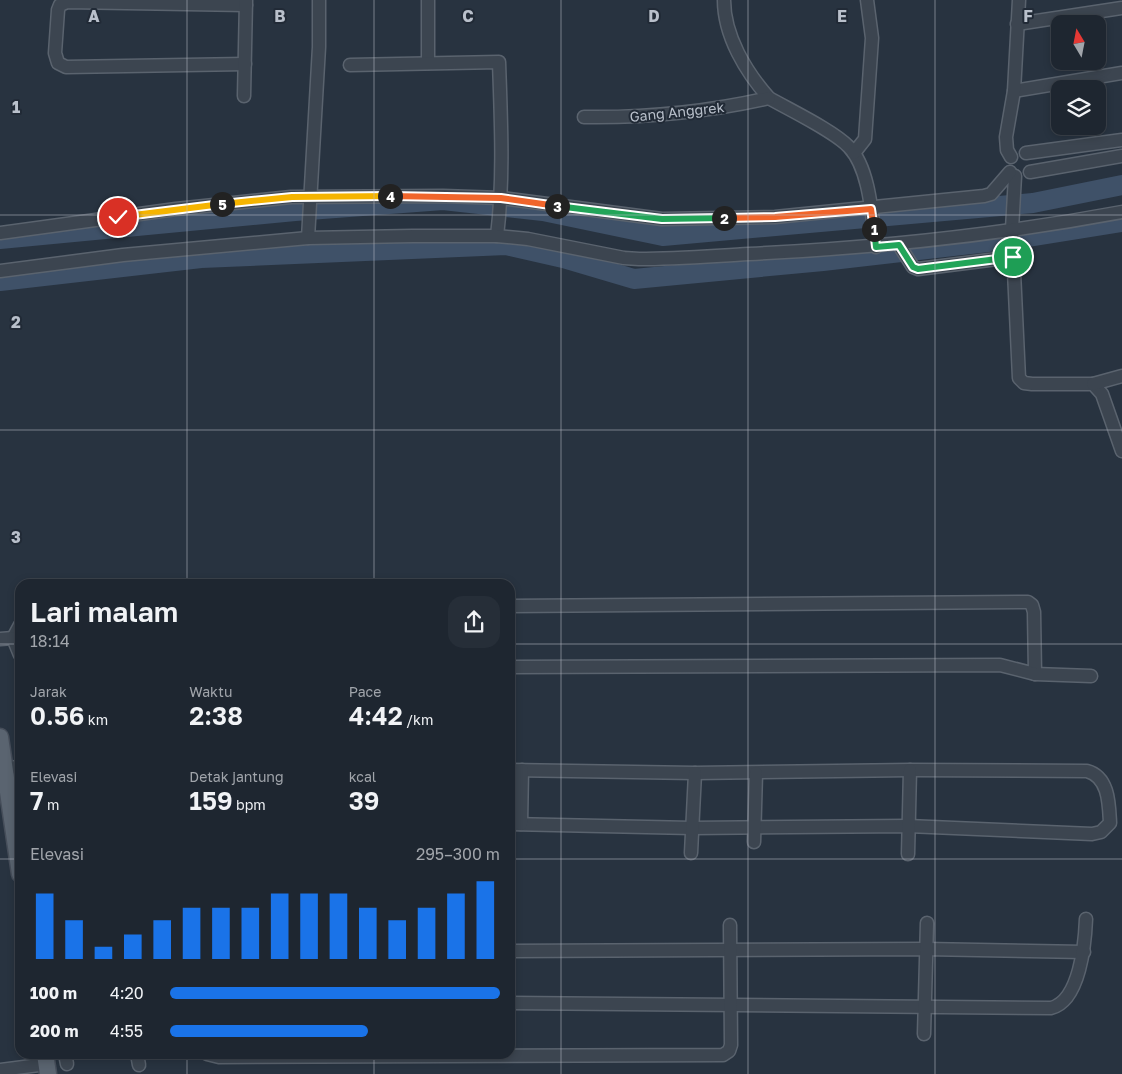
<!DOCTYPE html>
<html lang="id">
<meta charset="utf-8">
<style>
:root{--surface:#1e2630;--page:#262e38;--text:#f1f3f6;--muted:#a1a5ab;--line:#3c434c;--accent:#1a73e8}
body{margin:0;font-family:"Golos Text",sans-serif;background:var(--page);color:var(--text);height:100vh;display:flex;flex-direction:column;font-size:19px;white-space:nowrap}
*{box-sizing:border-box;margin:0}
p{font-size:16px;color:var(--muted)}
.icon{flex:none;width:28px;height:28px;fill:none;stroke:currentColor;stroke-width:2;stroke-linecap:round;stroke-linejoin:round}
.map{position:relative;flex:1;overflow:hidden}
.drawer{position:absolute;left:15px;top:579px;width:500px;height:480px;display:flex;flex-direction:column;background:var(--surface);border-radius:15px;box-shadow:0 2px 8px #0003,0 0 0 1px var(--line)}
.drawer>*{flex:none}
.needle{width:32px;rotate:350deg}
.controls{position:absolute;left:1051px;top:15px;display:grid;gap:10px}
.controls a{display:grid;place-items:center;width:55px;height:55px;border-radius:10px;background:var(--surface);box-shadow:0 2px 8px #0003,0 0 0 1px var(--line);font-size:25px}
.pin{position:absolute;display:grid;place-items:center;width:42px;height:42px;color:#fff;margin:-21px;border:2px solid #fff;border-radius:50%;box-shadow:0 1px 5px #0007}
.km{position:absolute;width:25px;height:25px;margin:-12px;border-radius:50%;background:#222;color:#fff;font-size:14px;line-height:25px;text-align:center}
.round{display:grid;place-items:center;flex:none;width:52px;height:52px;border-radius:15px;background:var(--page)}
.overview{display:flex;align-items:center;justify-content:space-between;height:85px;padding:0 15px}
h1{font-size:28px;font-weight:600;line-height:38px}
.metrics{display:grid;grid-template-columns:repeat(3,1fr);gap:8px;height:85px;padding:5px 15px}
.metrics div{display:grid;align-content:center}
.metrics b{font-size:25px;font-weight:600}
.metrics small{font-size:14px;font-weight:400}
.metrics p{font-size:14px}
.chart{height:140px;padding:10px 15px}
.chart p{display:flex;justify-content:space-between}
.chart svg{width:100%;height:90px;margin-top:5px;stroke:var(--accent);stroke-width:6}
ul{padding:0 15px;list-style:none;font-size:16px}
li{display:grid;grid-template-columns:80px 60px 1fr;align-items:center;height:38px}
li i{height:12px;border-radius:6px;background:var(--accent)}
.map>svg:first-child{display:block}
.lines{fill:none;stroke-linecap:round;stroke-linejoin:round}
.river{stroke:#3f5168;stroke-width:20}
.minor-casing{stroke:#5a636e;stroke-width:15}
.major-casing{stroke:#464e5a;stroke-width:19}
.minor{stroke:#3c4550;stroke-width:12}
.major{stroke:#5a6470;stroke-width:16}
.split-1-casing{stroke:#fff;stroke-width:10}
.split-2-casing{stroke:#fff;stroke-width:10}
.split-3-casing{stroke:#fff;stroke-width:10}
.split-4-casing{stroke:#fff;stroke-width:10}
.split-5-casing{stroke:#fff;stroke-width:10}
.split-6-casing{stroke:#fff;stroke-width:10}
.split-1{stroke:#22a559;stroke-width:6}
.split-2{stroke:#f0652b;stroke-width:6}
.split-3{stroke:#22a559;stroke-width:6}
.split-4{stroke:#f0652b;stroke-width:6}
.split-5{stroke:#f5b400;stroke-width:6}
.split-6{stroke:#f5b400;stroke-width:6}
.grid{fill:none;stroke:#b9c0cb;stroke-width:1;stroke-opacity:0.55}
.labels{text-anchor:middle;stroke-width:4;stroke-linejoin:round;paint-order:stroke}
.street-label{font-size:14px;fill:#b9c0cb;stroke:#212a36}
.grid-label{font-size:16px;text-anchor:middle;font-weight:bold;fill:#b9c0cb;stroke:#212a36;stroke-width:4;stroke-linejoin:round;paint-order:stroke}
</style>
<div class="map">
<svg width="1122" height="1074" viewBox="0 0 1122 1074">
<rect width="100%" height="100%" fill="#283340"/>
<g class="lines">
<g class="river">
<path d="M1027 237 1122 222"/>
<path d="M0 239 295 211 443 200 543 211 663 236 1033 203 1122 185"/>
<path d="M0 281 201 258 506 245 563 258 634 279 823 261 997 241"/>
</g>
<defs>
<g id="minor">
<path d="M428 0V63"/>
<path d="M724 0C724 36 746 72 769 98 790 110 834 131 849 147 870 169 872 217 876 247"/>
<path d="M1017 24 1122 8"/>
<path d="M245 64 66 67 58 63 55 53 58 10 60 5 67 2 246 5"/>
<path d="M350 65 499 62C501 121 504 178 497 236"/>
<path d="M1014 91 1122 73"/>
<path d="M244 96 246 0"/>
<path d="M584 117C649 118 707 112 769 98"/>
<path d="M854 153 865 139 872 38 867 0"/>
<path d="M1026 153 1122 140"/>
<path d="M1011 157 1007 150 1006 137 1014 91 1019 0"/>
<path d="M1030 172 1122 156"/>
<path d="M1015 176 1012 229 1019 378 1024 383 1032 384H1093L1102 394 1122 451"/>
<path d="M0 233 176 209 291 197 443 196 501 198 662 219 775 217 984 196 991 194 1010 172"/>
<path d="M308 238 319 47V0"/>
<path d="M899 245 913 267 918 269 1013 257"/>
<path d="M0 271 123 255 308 238 412 236H497L528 239 624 258 639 259C676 259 712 256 749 254 874 248 999 235 1122 212"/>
<path d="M1093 384 1122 376"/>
<path d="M510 606 1028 602 1032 605 1034 612 1035 674"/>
<path d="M20 625 13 638 20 655"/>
<path d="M0 639 13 638"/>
<path d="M510 667 1000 665 1035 674 1091 676"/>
<path d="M5 768 20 767"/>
<path d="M510 770 695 773 910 770 1087 771C1109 777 1109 804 1110 823L1101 832 1092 834 908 826 692 828 510 824"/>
<path d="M521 824 522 770"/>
<path d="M754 842 756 773"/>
<path d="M691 853 695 773"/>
<path d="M908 854 910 770"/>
<path d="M510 951 925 949 1084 952"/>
<path d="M510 1003 1051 1008C1080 1001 1085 943 1086 919"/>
<path d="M924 1034 927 923"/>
<path d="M65 1054 67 1064"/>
<path d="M137 1054 139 1065"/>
<path d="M207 1054 219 1057 723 1055 729 1051 731 1045 730 925"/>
<path d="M0 1070 47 1064"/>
</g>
<g id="major">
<path d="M0 737 20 874"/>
<path d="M45 1054 48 1074"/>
</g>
</defs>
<use href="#minor" class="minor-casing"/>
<use href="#major" class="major-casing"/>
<use href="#minor" class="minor"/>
<use href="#major" class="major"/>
</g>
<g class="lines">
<defs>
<path id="split-1" d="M874 229 876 247 899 245 913 267 918 269 1013 257"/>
<path id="split-2" d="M724 218 775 217 871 209 874 229"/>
<path id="split-3" d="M557 206 662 219 724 218"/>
<path id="split-4" d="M390 196 501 198 557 206"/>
<path id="split-5" d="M222 204 292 197 390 196"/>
<path id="split-6" d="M118 217 222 204"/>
</defs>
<use href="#split-1" class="split-1-casing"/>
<use href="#split-2" class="split-2-casing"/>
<use href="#split-3" class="split-3-casing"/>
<use href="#split-4" class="split-4-casing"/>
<use href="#split-5" class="split-5-casing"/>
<use href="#split-6" class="split-6-casing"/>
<use href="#split-1" class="split-1"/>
<use href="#split-2" class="split-2"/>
<use href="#split-3" class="split-3"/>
<use href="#split-4" class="split-4"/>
<use href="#split-5" class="split-5"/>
<use href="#split-6" class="split-6"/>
</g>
<path class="grid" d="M187 0V584M374 0V584M561 0V1074M748 0V1074M935 0V1074M0 215H1122M0 430H1122M0 644H20M510 644H1122M0 859H20M510 859H1122M187 1054V1074M374 1054V1074"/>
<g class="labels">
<g class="street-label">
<text transform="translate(677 112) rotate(-6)" y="5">Gang Anggrek</text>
</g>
</g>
<g class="grid-label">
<text x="94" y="22">A</text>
<text x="280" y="22">B</text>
<text x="468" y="22">C</text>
<text x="654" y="22">D</text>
<text x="842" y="22">E</text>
<text x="1028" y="22">F</text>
<text x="16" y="113">1</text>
<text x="16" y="328">2</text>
<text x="16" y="543">3</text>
</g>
</svg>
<div class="controls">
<a><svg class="needle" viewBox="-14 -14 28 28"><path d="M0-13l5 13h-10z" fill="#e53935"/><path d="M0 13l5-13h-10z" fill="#a1a5ab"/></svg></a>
<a><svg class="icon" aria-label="layers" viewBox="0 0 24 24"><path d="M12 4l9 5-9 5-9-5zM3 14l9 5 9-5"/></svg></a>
</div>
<div class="pin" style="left:1013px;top:257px;background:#1e9e55"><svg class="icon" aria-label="arrive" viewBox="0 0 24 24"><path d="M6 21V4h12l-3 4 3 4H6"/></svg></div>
<div class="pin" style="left:118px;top:217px;background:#d93025"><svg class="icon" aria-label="check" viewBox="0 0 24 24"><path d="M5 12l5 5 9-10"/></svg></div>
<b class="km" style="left:874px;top:229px">1</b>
<b class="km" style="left:724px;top:218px">2</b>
<b class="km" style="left:557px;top:206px">3</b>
<b class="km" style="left:390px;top:196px">4</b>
<b class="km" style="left:222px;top:204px">5</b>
<section class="drawer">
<div class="overview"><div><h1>Lari malam</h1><p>18:14</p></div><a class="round"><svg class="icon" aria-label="share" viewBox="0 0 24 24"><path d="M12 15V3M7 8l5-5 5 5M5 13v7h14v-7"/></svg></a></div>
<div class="metrics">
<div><p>Jarak</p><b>0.56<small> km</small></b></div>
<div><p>Waktu</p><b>2:38</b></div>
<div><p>Pace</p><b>4:42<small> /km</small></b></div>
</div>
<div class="metrics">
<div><p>Elevasi</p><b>7<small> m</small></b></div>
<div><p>Detak jantung</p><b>159<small> bpm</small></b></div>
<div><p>kcal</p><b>39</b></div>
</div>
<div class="chart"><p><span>Elevasi</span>295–300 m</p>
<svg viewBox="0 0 160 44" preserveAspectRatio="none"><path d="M5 44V12M15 44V25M25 44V38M35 44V32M45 44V25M55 44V19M65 44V19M75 44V19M85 44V12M95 44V12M105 44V12M115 44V19M125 44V25M135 44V19M145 44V12M155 44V6"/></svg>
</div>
<ul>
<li><b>100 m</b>4:20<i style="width:100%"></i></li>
<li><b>200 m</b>4:55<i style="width:60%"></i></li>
</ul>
</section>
</div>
